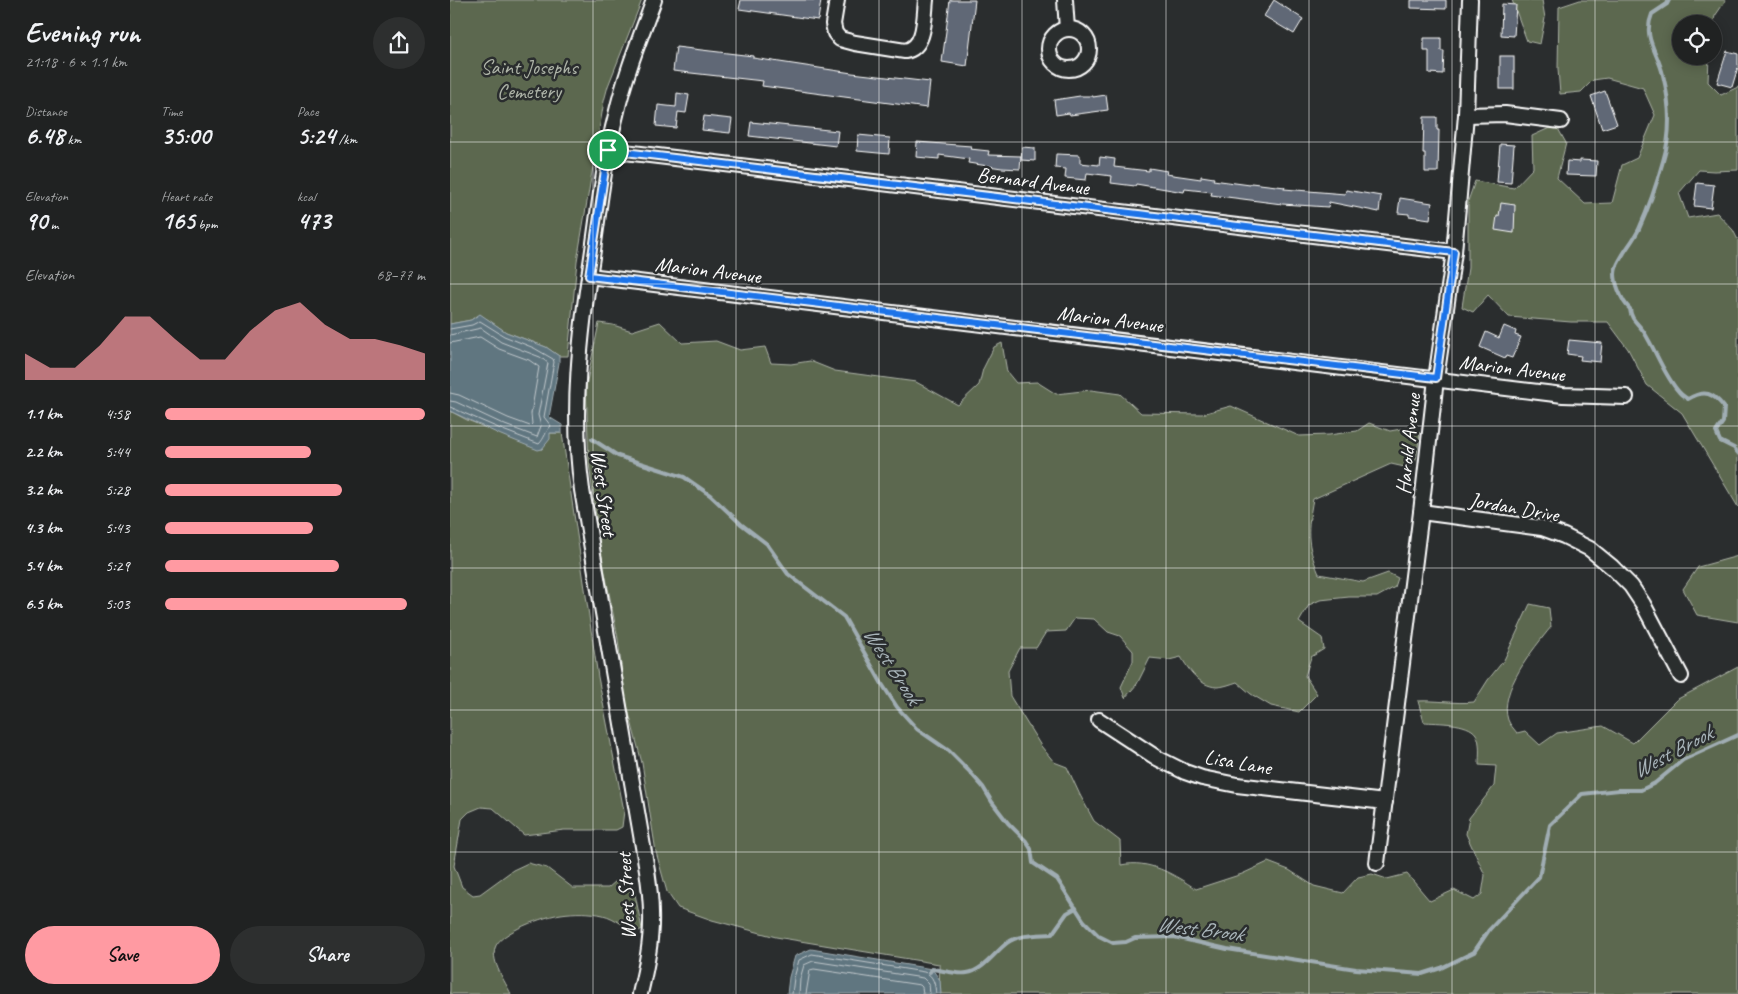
<!DOCTYPE html>
<meta charset="utf-8">
<style>
:root{--surface:#202222;--page:#2d2f2f;--text:#f1f3f6;--muted:#a2a4a5;--line:#3d3f40;--accent:#ff9aa2}
body{margin:0;font-family:Caveat,sans-serif;background:var(--page);color:var(--text);height:100vh;display:flex;flex-direction:column;font-size:19px;white-space:nowrap}
*{box-sizing:border-box;margin:0}
p{font-size:16px;color:var(--muted)}
.icon{flex:none;width:28px;height:28px;fill:none;stroke:currentColor;stroke-width:2;stroke-linecap:round;stroke-linejoin:round}
.map{position:relative;flex:1;overflow:hidden}
.side{display:flex;flex-direction:column;background:var(--surface);width:450px}
.side>*{flex:none}
.tools{position:absolute;left:1222px;top:15px;display:grid;gap:10px}
.tools a{display:grid;place-items:center;width:50px;height:50px;border-radius:50%;background:var(--surface);box-shadow:0 2px 12px #0003,0 0 0 1px var(--line);font-size:25px}
.pin{position:absolute;display:grid;place-items:center;width:42px;height:42px;color:#fff;margin:-21px;border:2px solid #fff;border-radius:50%;box-shadow:0 1px 5px #0007}
.round{display:grid;place-items:center;flex:none;width:52px;height:52px;border-radius:26px;background:var(--page)}
.summary{display:flex;align-items:center;justify-content:space-between;height:85px;padding:0 25px}
h1{font-size:28px;font-weight:700;line-height:38px}
.stats{display:grid;grid-template-columns:repeat(3,1fr);gap:8px;height:85px;padding:5px 25px}
.stats div{display:grid;align-content:center}
.stats b{font-size:25px;font-weight:700}
.stats small{font-size:14px;font-weight:400}
.stats p{font-size:14px}
.chart{height:140px;padding:10px 25px}
.chart p{display:flex;justify-content:space-between}
.chart svg{width:100%;height:90px;margin-top:5px;fill:var(--accent);opacity:.7}
.action{display:flex;gap:10px;margin-top:auto;padding:10px 25px}
.action a{flex:1;height:58px;border-radius:30px;background:var(--accent);color:#111;font-size:20px;font-weight:700;line-height:58px;text-align:center}
.action a+a{background:var(--page);color:var(--text)}
ul{padding:0 25px;list-style:none;font-size:16px}
li{display:grid;grid-template-columns:80px 60px 1fr;align-items:center;height:38px}
li i{height:12px;border-radius:6px;background:var(--accent)}
main{display:flex;flex:1;min-height:0}
.map>svg:first-child{display:block}
.green{fill:#5c6850;stroke:#aeb4a8}
.water{fill:#617680;stroke:#a0adb3}
.lines{fill:none;stroke-linecap:round;stroke-linejoin:round}
.shore{stroke:#c0c8cc;stroke-width:1}
.stream{stroke:#a0adb3;stroke-width:4}
.building{fill:#606876;stroke:#fff}
.minor-casing{stroke:#fff;stroke-width:18}
.minor{stroke:#2a2d2e;stroke-width:14}
.route-casing{stroke:#fff;stroke-width:10}
.route{stroke:#1a73e8;stroke-width:6}
.grid{fill:none;stroke:#fff;stroke-width:1;stroke-opacity:0.55}
.labels{text-anchor:middle;stroke-width:5;stroke-linejoin:round;paint-order:stroke}
.park-label{font-size:21px;fill:#aeb4a8;stroke:#2a2d2e}
.street-label{font-size:21px;fill:#fff;stroke:#2a2d2e}
.water-label{font-size:22px;font-style:italic;fill:#a8b4b9;stroke:#2a2d2e}
</style>
<main>
<section class="side">
<div class="summary"><div><h1>Evening run</h1><p>21:18 · 6 × 1.1 km</p></div><a class="round"><svg class="icon" aria-label="share" viewBox="0 0 24 24"><path d="M12 15V3M7 8l5-5 5 5M5 13v7h14v-7"/></svg></a></div>
<div class="stats">
<div><p>Distance</p><b>6.48<small> km</small></b></div>
<div><p>Time</p><b>35:00</b></div>
<div><p>Pace</p><b>5:24<small> /km</small></b></div>
</div>
<div class="stats">
<div><p>Elevation</p><b>90<small> m</small></b></div>
<div><p>Heart rate</p><b>165<small> bpm</small></b></div>
<div><p>kcal</p><b>473</b></div>
</div>
<div class="chart"><p><span>Elevation</span>68–77 m</p>
<svg viewBox="0 0 160 44" preserveAspectRatio="none"><path d="M0 44V31L10 38L20 38L30 27L40 13L50 13L60 24L70 34L80 34L90 20L100 10L110 6L120 17L130 24L140 24L150 27L160 31V44z"/></svg>
</div>
<ul>
<li><b>1.1 km</b>4:58<i style="width:100%"></i></li>
<li><b>2.2 km</b>5:44<i style="width:56%"></i></li>
<li><b>3.2 km</b>5:28<i style="width:68%"></i></li>
<li><b>4.3 km</b>5:43<i style="width:57%"></i></li>
<li><b>5.4 km</b>5:29<i style="width:67%"></i></li>
<li><b>6.5 km</b>5:03<i style="width:93%"></i></li>
</ul>
<div class="action"><a>Save</a><a>Share</a></div>
</section>
<div class="map">
<svg width="1288" height="994" viewBox="0 0 1288 994">
<rect width="100%" height="100%" fill="#2a2d2e"/>
<filter id="ink" filterUnits="userSpaceOnUse"><feTurbulence type="fractalNoise" baseFrequency=".02" numOctaves="2"/><feDisplacementMap in="SourceGraphic" scale="10" xChannelSelector="R" yChannelSelector="G"/><feConvolveMatrix kernelMatrix="1 2 1 2 8 2 1 2 1" color-interpolation-filters="sRGB"/></filter>
<g filter="url(#ink)">
<g class="green">
<path d="M0 0H192L158 86 154 101 127 261 118 356H109L96 347 56 332 37 319 26 316 21 320 0 324Z"/>
<path d="M1062 0H1092L1095 18 1090 44 1077 41Z"/>
<path d="M1130 0H1276L1265 16 1263 24H1231V56H1259L1258 82 1271 95 1288 87V170L1264 171 1249 170 1229 193 1238 218 1267 213 1283 230 1288 240V507L1232 413 1197 385 1178 349 1158 322H1121L1059 317 1038 295 1023 312 1012 307 1018 268V201L1025 181 1064 188 1083 168 1082 136 1106 125 1116 143 1107 178 1135 204 1162 203 1172 165 1187 158 1205 115 1193 88 1157 78 1143 80 1131 92 1110 94 1108 69 1109 7Z"/>
<path d="M210 322 232 343 266 341 290 350 315 347 321 363 341 364 360 361 385 371 466 382 508 405 529 385 533 369 544 347 552 343 557 372 566 383 587 382 606 394 641 390 670 394 691 413 752 414 781 406 849 436 879 435 907 431 919 423 940 431 962 427 970 433 966 460 959 468 941 464 863 499C857 531 856 543 869 574L913 582 938 573 948 578 945 587 927 597H899L870 600 859 605 849 622 872 638 874 649 861 657 855 676 867 694 849 712 821 706 801 694 787 682C781 684 773 687 767 687 749 686 739 670 731 657L719 660 700 658 687 684 675 698 671 687 683 661V651L670 636 658 632 644 619 625 618 616 631 596 632 586 648H570L558 671 560 696 591 746 604 762 617 767 630 795 644 821 670 841 671 865C699 859 723 874 746 889L792 874 818 862 839 870 864 886 893 893 908 877 922 874 937 879 957 874 980 901 1004 890 1024 900 1032 894 1035 875 1016 834 1019 818 1044 786 1046 766 1029 765C1029 756 1031 742 1026 734 1018 722 987 723 974 722L968 701C987 700 1005 704 1024 702L1038 680 1054 660 1080 604 1099 608 1101 627C1084 648 1048 691 1058 720 1060 725 1064 729 1067 733L1075 731 1090 745 1107 733 1153 726 1183 743 1226 700 1288 667V994H490L489 964 326 937 262 920 228 908 217 892 206 852 192 763 175 698 168 639 150 547 139 463 136 386 149 323 163 325 182 331Z"/>
<path d="M0 411 17 420 92 449 100 433H112L148 677 174 811 172 827 166 830H114L74 835 43 808 31 807 19 812 12 819 4 866 12 887 23 895 30 894 63 870 78 863 97 868 123 888H158L166 881 173 879 180 881 184 889 192 929 187 932C175 928 166 918 153 915 141 912 124 912 111 914 96 916 49 932 45 948 41 962 55 981 61 994H0Z"/>
<path d="M1288 556V622L1247 615 1233 589 1248 567Z"/>
</g>
<g class="water">
<path d="M30 314 56 332 96 347 109 356V363L99 417 112 425V433H100V439L92 449 88 450 51 435 0 411V324L21 320Z"/>
<path d="M361 949 482 969 490 980 491 994H337L339 977 345 956Z"/>
</g>
<g class="lines">
<g class="shore">
<path d="M0 329 22 325 30 321 54 336 84 348 103 359 104 362 94 417 101 426C95 432 95 438 89 444L53 430 0 407"/>
<path d="M0 335 31 328 51 342 90 357 98 363 88 415 91 426 87 437 55 425 6 402 0 401"/>
<path d="M0 343 30 337 49 349 79 360 89 367 81 414 82 424 80 426 58 418 9 395 0 393"/>
<path d="M342 994 344 978 349 960 362 954 474 972C484 975 485 985 486 994"/>
<path d="M349 994 350 979 354 965 363 961 473 978 479 984 480 994"/>
<path d="M356 994 360 970 364 969 470 985 472 987 473 994"/>
</g>
<g class="stream">
<path d="M1219 0 1217 4 1202 14C1192 38 1208 52 1213 75 1220 103 1222 132 1213 161 1207 183 1199 207 1189 229 1183 242 1171 254 1166 268 1162 279 1172 302 1180 309 1181 320 1188 323 1194 332 1206 351 1214 375 1229 392 1232 396 1235 397 1238 399 1255 389 1263 393 1274 407L1273 422 1266 432 1270 441 1284 448 1288 453"/>
<path d="M142 439 168 456 234 477 260 495 291 524 317 544 338 574 394 617 432 684 447 707 467 729 499 751 518 770 533 787 542 802 558 823 576 841 581 849 583 863 607 879 634 921 649 936 663 943 676 942 685 938 724 937 777 949 906 969 972 974 991 968 1024 952 1039 930 1089 877 1100 825 1132 794 1169 790H1191L1205 783 1233 760 1288 735"/>
<path d="M480 972 482 969C492 970 508 975 517 973 533 971 545 952 557 943 569 934 588 935 602 934L617 913 626 908"/>
</g>
</g>
<g class="building">
<path d="M291 0H371L368 20 289 9Z"/>
<path d="M500 0H525L517 66 492 62Z"/>
<path d="M824 0 853 19 844 34 814 16Z"/>
<path d="M961 0H996V9L961 8Z"/>
<path d="M1052 4 1066 5 1064 36 1051 35Z"/>
<path d="M974 38H991V51H994L993 74 979 73V51H974Z"/>
<path d="M226 47 303 56V58L402 73 480 82 477 108 312 86 313 81 223 71Z"/>
<path d="M1277 51 1288 54V67L1282 87 1267 83Z"/>
<rect x="1050" y="56" width="14" height="33"/>
<path d="M1155 91 1167 124 1152 129 1141 96Z"/>
<path d="M227 93 239 95 236 113 228 112 226 128 206 126 208 105 226 107Z"/>
<path d="M656 95 658 110 620 115 619 113 606 115 604 100 630 96H643V97Z"/>
<path d="M254 116 282 119 280 133 252 130Z"/>
<path d="M974 117H987V130H989L988 172H975V153H973Z"/>
<path d="M301 122 388 131 386 146 299 136Z"/>
<path d="M408 135 440 138 439 154 407 151Z"/>
<path d="M467 142 521 146 520 149 539 151 538 155 571 156 570 169 552 168 518 163 519 159 489 155V159L466 157Z"/>
<path d="M1050 144 1064 145 1061 183 1047 182Z"/>
<path d="M572 147 585 148V161L571 160Z"/>
<path d="M606 154 630 155V163L649 165 650 157 665 159 664 167 699 171V168L717 171 716 174 751 179V176L764 178 763 180 800 185 801 183 835 187 834 189 895 194 896 190 931 196 929 212 879 202 878 207 832 204 761 195 762 192 735 189 734 192 686 184 685 186 661 183 662 176 637 173 636 180 615 178 616 169 605 168Z"/>
<path d="M1130 160 1147 161 1146 176 1116 175 1117 161 1130 162Z"/>
<path d="M1247 183 1264 185 1261 208 1244 206Z"/>
<path d="M950 198 982 203 980 219 959 216V214L948 213Z"/>
<path d="M1051 203 1065 205 1064 233 1045 230 1047 216H1049Z"/>
<path d="M1054 326 1066 331 1065 335 1071 337 1062 358 1056 356 1055 358 1030 347 1036 332 1049 338Z"/>
<path d="M1119 340 1152 343 1150 362 1130 360 1131 356 1117 354Z"/>
</g>
<g class="lines">
<defs>
<g id="minor">
<path d="M387 0 383 24 385 33 390 39 405 43 455 51C476 48 474 16 476 0"/>
<path d="M615 0 617 29"/>
<circle cx="619" cy="49" r="20"/>
<path d="M1016 115 1055 114 1111 121"/>
<path d="M158 150 1004 252"/>
<path d="M139 276 1113 395 1176 397"/>
<path d="M971 512 1092 528 1114 536 1140 549 1162 567 1181 586 1193 604 1231 676"/>
<path d="M649 720 707 758 735 772 752 778 787 785 935 802"/>
<path d="M927 863 971 512 986 379 1004 252 1016 115 1020 0"/>
<path d="M190 994C196 968 202 940 201 913 201 898 199 884 197 870L132 490C121 413 130 333 142 257 149 209 154 161 166 115 175 75 190 38 204 0"/>
</g>
</defs>
<use href="#minor" class="minor-casing"/>
<use href="#minor" class="minor"/>
</g>
</g>
<g class="lines" filter="url(#ink)">
<defs>
<path id="route" d="M158 150 1004 252 986 378 139 276Z"/>
</defs>
<use href="#route" class="route-casing"/>
<use href="#route" class="route"/>
</g>
<path class="grid" d="M143 0V994M286 0V994M429 0V994M572 0V994M716 0V994M859 0V994M1002 0V994M1145 0V994M0 142H1288M0 284H1288M0 426H1288M0 568H1288M0 710H1288M0 852H1288"/>
<g class="labels">
<g class="park-label">
<text x="79" y="74">Saint Josephs<tspan x="79" dy="24">Cemetery</tspan></text>
</g>
<g class="street-label">
<text transform="translate(583 181) rotate(7)" y="7">Bernard Avenue</text>
<text transform="translate(258 270) rotate(7)" y="7">Marion Avenue</text>
<text transform="translate(660 319) rotate(7)" y="7">Marion Avenue</text>
<text transform="translate(1062 368) rotate(7)" y="7">Marion Avenue</text>
<text transform="translate(958 444) rotate(-84)" y="7">Harold Avenue</text>
<text transform="translate(154 493) rotate(82)" y="7">West Street</text>
<text transform="translate(1064 507) rotate(10)" y="7">Jordan Drive</text>
<text transform="translate(788 762) rotate(10)" y="7">Lisa Lane</text>
<text transform="translate(176 896) rotate(-93)" y="7">West Street</text>
</g>
<g class="water-label">
<text transform="translate(443 665) rotate(57)" y="8">West Brook</text>
<text transform="translate(1222 751) rotate(-28)" y="8">West Brook</text>
<text transform="translate(750 928) rotate(7)" y="8">West Brook</text>
</g>
</g>
</svg>
<div class="tools">
<a><svg class="icon" aria-label="locate" viewBox="0 0 24 24"><circle cx="12" cy="12" r="6"/><path d="M12 2v4M12 18v4M2 12h4M18 12h4"/></svg></a>
</div>
<div class="pin" style="left:158px;top:150px;background:#1e9e55"><svg class="icon" aria-label="arrive" viewBox="0 0 24 24"><path d="M6 21V4h12l-3 4 3 4H6"/></svg></div>
</div>
</main>
